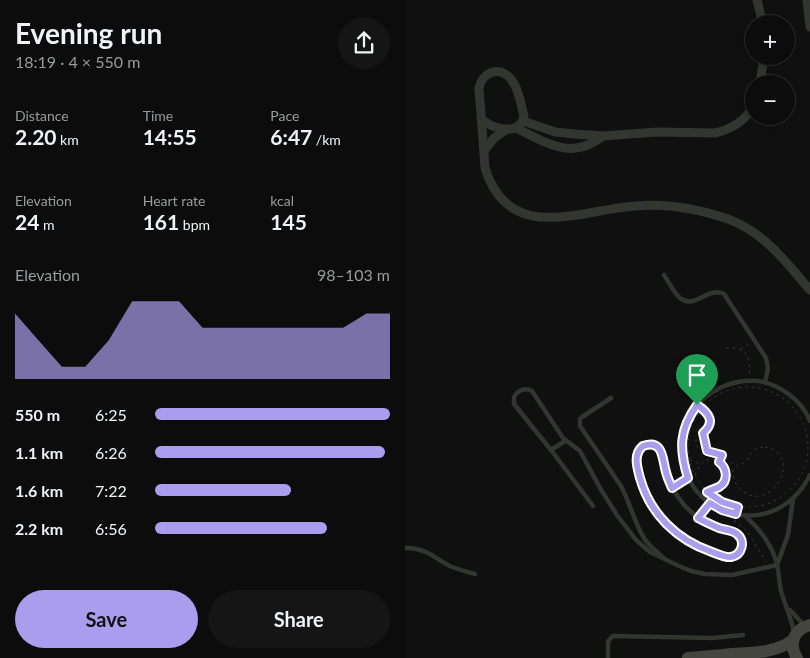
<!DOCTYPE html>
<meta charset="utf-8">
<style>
:root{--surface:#0b0c0b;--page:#141514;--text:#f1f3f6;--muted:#9a9b9d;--line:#2b2c2c;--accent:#aa9ded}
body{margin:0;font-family:Lato,sans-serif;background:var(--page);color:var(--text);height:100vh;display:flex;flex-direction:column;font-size:19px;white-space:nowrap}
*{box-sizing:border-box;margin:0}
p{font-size:16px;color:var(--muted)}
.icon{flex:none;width:28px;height:28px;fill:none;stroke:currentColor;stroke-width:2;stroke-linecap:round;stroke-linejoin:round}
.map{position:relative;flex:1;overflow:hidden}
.side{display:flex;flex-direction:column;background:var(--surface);width:405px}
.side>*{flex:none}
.tools{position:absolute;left:340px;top:15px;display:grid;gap:10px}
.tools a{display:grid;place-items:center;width:50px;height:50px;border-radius:50%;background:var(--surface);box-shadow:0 2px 8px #0003,0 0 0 1px var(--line);font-size:25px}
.pin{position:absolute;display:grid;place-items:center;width:42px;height:42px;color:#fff;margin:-51px -21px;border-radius:50% 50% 50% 0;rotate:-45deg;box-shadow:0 0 5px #0007}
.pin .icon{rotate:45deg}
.round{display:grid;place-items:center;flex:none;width:52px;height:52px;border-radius:26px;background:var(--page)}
.overview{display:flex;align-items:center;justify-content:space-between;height:85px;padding:0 15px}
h1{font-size:28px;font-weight:700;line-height:38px}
.stats{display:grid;grid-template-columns:repeat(3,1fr);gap:8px;height:85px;padding:5px 15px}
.stats div{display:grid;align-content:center}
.stats b{font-size:21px;font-weight:700}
.stats small{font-size:14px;font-weight:400}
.stats p{font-size:14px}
.chart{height:140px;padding:10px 15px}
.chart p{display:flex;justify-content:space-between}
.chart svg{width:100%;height:90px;margin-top:5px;fill:var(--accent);opacity:.7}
.cta{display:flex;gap:10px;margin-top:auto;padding:10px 15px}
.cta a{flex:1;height:58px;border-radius:30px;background:var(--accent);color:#111;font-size:20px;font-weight:700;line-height:58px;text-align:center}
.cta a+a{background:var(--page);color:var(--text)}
ul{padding:0 15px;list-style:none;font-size:16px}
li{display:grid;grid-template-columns:80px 60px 1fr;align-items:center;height:38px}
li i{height:12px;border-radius:6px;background:var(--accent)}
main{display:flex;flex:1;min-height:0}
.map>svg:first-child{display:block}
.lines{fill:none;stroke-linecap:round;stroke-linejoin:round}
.path{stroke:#3a3c36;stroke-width:1;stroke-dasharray:2.5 4;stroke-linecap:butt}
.lane{stroke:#333530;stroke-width:4.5}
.street{stroke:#333530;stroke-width:9}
.secondary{stroke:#43453e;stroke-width:12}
.route-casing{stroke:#fff;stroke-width:10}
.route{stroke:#aa9ded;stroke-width:6}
</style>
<main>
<section class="side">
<div class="overview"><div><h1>Evening run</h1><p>18:19 · 4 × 550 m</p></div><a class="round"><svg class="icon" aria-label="share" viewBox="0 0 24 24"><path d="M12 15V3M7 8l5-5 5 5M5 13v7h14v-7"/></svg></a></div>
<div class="stats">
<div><p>Distance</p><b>2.20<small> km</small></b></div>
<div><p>Time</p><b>14:55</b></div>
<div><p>Pace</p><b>6:47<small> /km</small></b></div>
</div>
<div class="stats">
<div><p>Elevation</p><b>24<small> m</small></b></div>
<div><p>Heart rate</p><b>161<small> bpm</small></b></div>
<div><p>kcal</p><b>145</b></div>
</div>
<div class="chart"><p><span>Elevation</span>98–103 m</p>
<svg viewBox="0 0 160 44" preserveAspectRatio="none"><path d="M0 44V12L10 25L20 38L30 38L40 25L50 6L60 6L70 6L80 19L90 19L100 19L110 19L120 19L130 19L140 19L150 12L160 12V44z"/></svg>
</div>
<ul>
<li><b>550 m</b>6:25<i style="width:100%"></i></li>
<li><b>1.1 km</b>6:26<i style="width:98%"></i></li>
<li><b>1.6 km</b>7:22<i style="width:58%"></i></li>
<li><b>2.2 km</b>6:56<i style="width:73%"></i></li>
</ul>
<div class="cta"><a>Save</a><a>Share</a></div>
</section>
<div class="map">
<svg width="405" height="658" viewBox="0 0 405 658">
<rect width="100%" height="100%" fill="#0f100f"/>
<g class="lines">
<g class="path">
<path d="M321 348C342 347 346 357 344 376"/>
<path d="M336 349 343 344"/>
<circle cx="343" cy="447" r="60"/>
<path d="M297 408 303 415 305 423C302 432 296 432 292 438 285 452 308 451 315 453 321 456 325 462 330 467"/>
<path d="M298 435 302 450"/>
<path d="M360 447C400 454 367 514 337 491 330 485 328 478 328 470 333 462 337 466 341 461 348 453 345 448 360 447Z"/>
<path d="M285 460 295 464"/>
<path d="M290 475C301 442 333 469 316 485 312 489 306 490 302 492"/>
<path d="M330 520V522L337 526 344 534 361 562"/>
</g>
<g class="lane">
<path d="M259 275C264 282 268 292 275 298 290 310 303 286 319 294L361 358 363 369 360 382"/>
<path d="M206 398 177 417 175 419V426L216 486C225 503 229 522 239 538 244 546 252 552 259 558"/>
<path d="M405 421C397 400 374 384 353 381 331 379 313 386 297 400 287 409 282 420 279 433 261 510 367 551 405 475"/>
<path d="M242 444C247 444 252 445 255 450 259 456 259 465 261 472 264 484 271 495 279 505 289 516 303 525 317 529 322 530 328 530 332 533 338 538 339 547 333 553 329 557 325 557 319 556 301 552 283 543 269 531 262 525 256 519 251 511 241 498 219 452 242 444Z"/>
<path d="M146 450 160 441"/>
<path d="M267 488 283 478"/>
<path d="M188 506 146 450 109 404V397C113 390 120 387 127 391L158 438 175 451 195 488 212 515 231 540 245 552 274 566 286 571 300 574 327 575 372 565"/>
<path d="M340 516C355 529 367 545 372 564 374 573 374 582 376 591 380 605 386 617 389 632"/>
<path d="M293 518 305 503"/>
<path d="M0 548C21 547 30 559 47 567 55 570 62 572 70 574"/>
<path d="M372 565 383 535 388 499"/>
<path d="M385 610 400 626"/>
<path d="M203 658V641L208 636 307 638 338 635"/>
</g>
<g class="street">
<path d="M352 0 358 24"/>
<path d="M402 0 405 27"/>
<path d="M355 84 359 56"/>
<path d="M76 119C88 129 115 137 119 116 115 102 113 78 96 72 92 71 89 71 85 73 79 76 75 82 74 88L80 168C104 245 174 210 230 206 261 203 294 209 323 219 359 232 381 262 405 290"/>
<path d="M118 121 150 132 170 134 198 136 252 132 310 133C327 129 340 121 349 106"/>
<path d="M111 128C142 143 167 161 198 136"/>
<path d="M79 151 89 138 102 129"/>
</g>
<g class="secondary">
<path d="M283 658C297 657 312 656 326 654 347 653 371 653 388 640"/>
<path d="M392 658C383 644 389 629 405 625"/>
</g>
</g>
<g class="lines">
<defs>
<path id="route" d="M292 405C304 413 311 422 298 433L302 451 317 455 314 462C322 468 324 481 314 487 310 489 305 490 302 492L317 502 333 507 331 514 317 510 305 503 293 518C300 522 307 525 314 528 320 530 328 530 332 534 341 541 337 555 326 557 320 558 313 554 307 552 272 540 245 514 235 478 232 467 228 454 238 446 259 439 257 459 261 472 262 477 265 483 267 488L283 478C274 449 274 430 292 405Z"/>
</defs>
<use href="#route" class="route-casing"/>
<use href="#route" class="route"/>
</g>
</svg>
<div class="tools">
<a>+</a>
<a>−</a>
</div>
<div class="pin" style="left:292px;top:405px;background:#1e9e55"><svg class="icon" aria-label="arrive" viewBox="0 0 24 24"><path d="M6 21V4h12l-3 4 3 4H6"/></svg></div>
</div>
</main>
